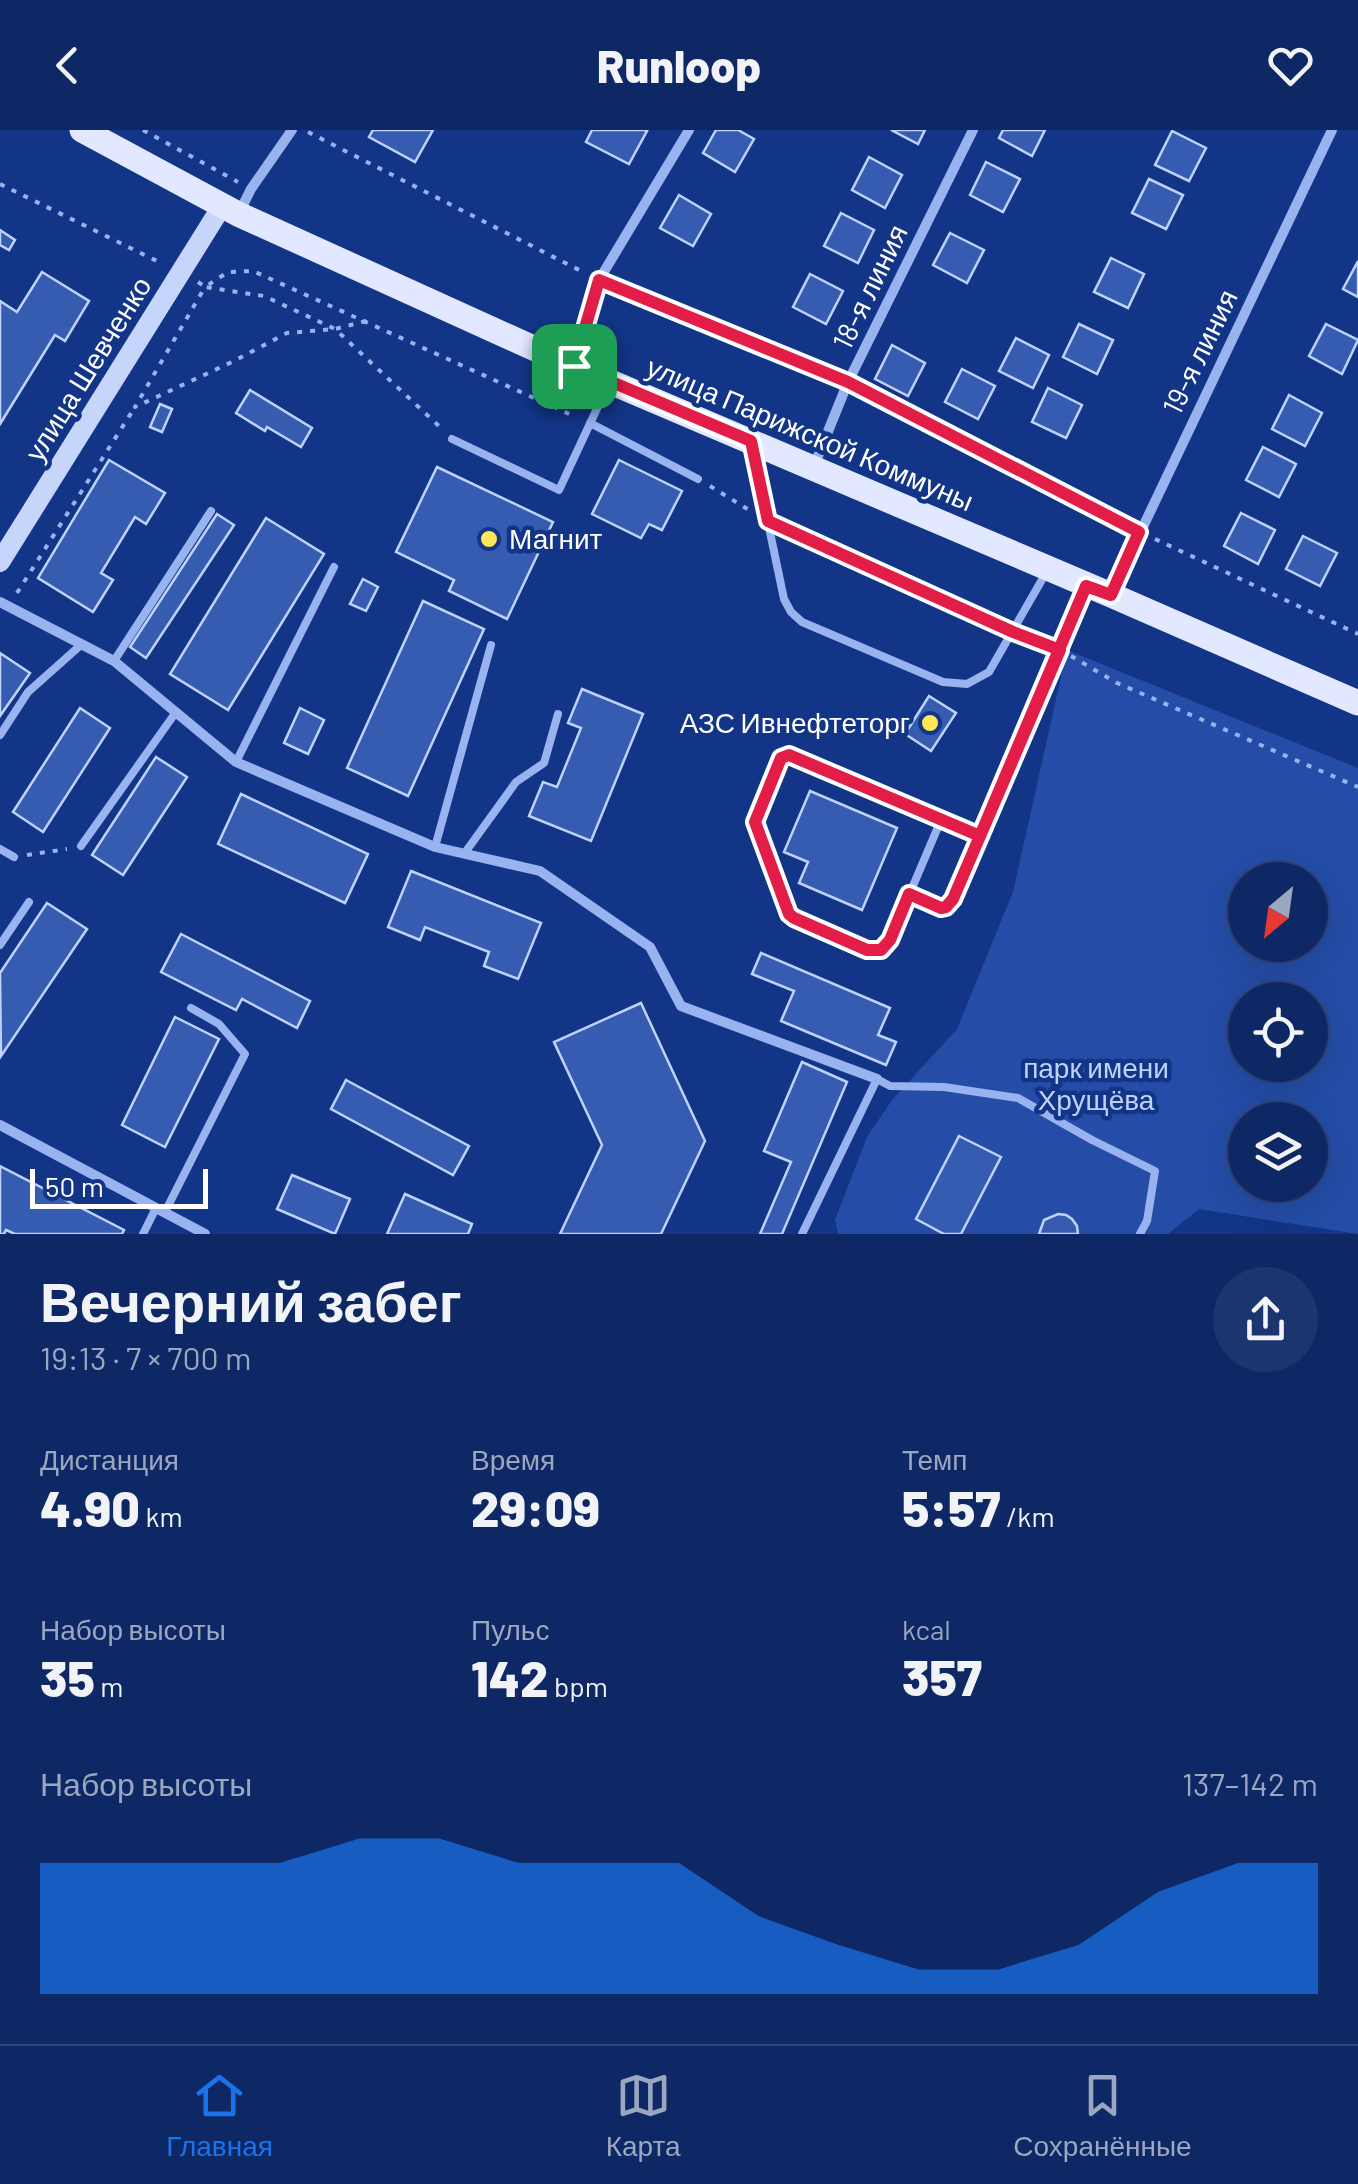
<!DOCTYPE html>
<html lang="ru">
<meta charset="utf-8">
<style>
:root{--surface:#0e2866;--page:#1c346f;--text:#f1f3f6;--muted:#9ba6bf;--line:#2e447a;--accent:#1a73e8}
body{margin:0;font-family:Barlow,sans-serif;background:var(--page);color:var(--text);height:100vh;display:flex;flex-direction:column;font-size:38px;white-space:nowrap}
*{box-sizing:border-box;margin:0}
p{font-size:32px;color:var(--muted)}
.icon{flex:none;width:55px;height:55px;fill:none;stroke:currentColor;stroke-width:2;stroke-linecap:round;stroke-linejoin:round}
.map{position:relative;height:1104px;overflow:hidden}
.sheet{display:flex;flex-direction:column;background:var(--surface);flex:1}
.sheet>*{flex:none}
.needle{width:65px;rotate:209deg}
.buttons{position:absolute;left:1228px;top:732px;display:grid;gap:20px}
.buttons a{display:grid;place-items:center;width:100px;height:100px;border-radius:50%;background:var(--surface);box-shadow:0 10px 40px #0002,0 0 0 2px var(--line);font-size:50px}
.scale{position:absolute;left:30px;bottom:25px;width:178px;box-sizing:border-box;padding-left:10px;border:5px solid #fff;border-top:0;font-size:28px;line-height:35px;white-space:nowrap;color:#fff;-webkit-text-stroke:8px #133588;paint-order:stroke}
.pin{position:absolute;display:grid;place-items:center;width:85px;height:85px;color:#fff;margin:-42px;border-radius:20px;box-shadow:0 5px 15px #0006}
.round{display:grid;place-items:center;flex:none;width:105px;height:105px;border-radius:52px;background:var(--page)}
.overview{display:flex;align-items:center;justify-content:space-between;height:170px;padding:0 40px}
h1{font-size:55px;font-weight:800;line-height:75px}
.figures{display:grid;grid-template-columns:repeat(3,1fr);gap:15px;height:170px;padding:10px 40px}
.figures div{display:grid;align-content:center}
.figures b{font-size:50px;font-weight:800}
.figures small{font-size:28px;font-weight:400}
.figures p{font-size:28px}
.chart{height:280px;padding:20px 40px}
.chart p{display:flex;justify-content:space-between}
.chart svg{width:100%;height:180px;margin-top:10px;fill:var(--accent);opacity:.7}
header{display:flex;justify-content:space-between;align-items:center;height:130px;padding:0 40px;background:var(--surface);font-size:45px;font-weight:800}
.menu{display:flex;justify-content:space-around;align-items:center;height:140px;border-top:2px solid var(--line);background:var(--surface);font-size:28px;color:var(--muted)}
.menu a{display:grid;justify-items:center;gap:5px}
.menu .on{color:var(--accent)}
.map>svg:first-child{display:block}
.green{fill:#254da7;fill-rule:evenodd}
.building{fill:#365cb1;stroke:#bfd2fc;stroke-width:2.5}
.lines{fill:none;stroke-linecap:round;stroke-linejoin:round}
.path{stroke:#98b3f0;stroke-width:4;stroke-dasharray:5 8;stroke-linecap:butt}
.lane{stroke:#98b3f0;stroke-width:8}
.street{stroke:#98b3f0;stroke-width:10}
.secondary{stroke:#c6d6fb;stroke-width:20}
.primary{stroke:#e1e8ff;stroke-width:25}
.route-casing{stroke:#fff;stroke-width:20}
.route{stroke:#e11d48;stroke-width:12}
.poi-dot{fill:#ffe657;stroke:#133588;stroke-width:4}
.labels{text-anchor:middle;stroke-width:9;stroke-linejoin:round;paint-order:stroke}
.street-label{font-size:28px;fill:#fff;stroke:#133588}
.poi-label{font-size:28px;fill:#fff;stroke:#133588;text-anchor:start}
.park-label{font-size:28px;fill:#bfd2fc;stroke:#133588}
</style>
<header><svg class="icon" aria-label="back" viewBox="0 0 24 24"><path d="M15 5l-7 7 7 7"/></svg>Runloop<svg class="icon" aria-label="heart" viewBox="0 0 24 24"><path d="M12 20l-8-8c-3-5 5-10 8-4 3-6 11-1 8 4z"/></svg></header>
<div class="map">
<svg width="1358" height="1104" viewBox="0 0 1358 1104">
<rect width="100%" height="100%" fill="#133588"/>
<path class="green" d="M1067 520 1358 638V1104L1199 1079 1168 1104H838L835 1090 867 1007 892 970 957 899 1013 762ZM1245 750H1310V815H1245ZM1245 870H1310V935H1245ZM1245 990H1310V1055H1245Z"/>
<g class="building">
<path d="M373 0H433L415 32 369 7Z"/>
<path d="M592 0H644L647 1 629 34 586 12Z"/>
<path d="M716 0H738L754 9 735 42 703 23Z"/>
<path d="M891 0H925L918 14Z"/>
<path d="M1003 0H1045L1032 26 999 8Z"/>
<path d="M1172 1 1206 18 1189 51 1155 35Z"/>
<path d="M869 27 902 45 885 78 852 60Z"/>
<path d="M986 32 1020 49 1003 82 970 65Z"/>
<path d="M1149 49 1183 65 1166 99 1132 83Z"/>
<path d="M679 65 711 84 693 116 660 98Z"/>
<path d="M841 83 874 100 858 133 824 116Z"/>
<path d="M0 100 15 110 9 120 0 115Z"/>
<path d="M950 103 984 120 967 153 933 135Z"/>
<path d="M1111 128 1144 144 1128 178 1094 162Z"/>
<path d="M1358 131V167L1343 159Z"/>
<path d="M42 142 89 171 65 211 55 205 0 294V171L17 182Z"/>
<path d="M810 144 843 161 826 194 793 177Z"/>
<path d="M1079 194 1113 210 1097 244 1063 227Z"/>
<path d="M1326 194 1358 210 1342 244 1309 226Z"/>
<path d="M1016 208 1049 225 1033 258 999 241Z"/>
<path d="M892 215 925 233 908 266 875 249Z"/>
<path d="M962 239 995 256 978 289 945 272Z"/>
<path d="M1048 258 1082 275 1066 308 1032 292Z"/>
<path d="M250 260 312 298 301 317 267 297 265 301 236 283Z"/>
<path d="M1289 265 1322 283 1305 316 1272 299Z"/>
<path d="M160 274 172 279 162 302 150 297Z"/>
<path d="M1263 317 1296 334 1279 367 1246 350Z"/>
<path d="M109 330 165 363 146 394 135 387 101 443 113 450 93 482 38 448Z"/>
<path d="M619 330 682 361 662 400 649 394 641 408 592 384Z"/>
<path d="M437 337 553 392 507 489 449 461 454 450 396 422Z"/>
<path d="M1241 383 1275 400 1258 434 1224 416Z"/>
<path d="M217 384 234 395 146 528 130 517Z"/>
<path d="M266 388 324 424 228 580 170 544Z"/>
<path d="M1303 406 1337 423 1320 456 1286 439Z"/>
<path d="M363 449 378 457 366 481 350 474Z"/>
<path d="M423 471 484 499 408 666 347 638Z"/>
<path d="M0 523 30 543 0 586Z"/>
<path d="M582 559 643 584 591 711 529 686 543 652 557 657 581 598 568 593Z"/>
<path d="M929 566 956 583 931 621 905 604Z"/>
<path d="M80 578 110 598 43 702 13 682Z"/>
<path d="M300 578 324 590 308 624 284 613Z"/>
<path d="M156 627 187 647 123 745 92 725Z"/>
<path d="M810 661 897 698 862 780 799 753 808 732 784 722Z"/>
<path d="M241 664 368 724 345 773 218 714Z"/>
<path d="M411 741 541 793 518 849 484 836 489 822 425 797 420 810 388 797Z"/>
<path d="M47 773 87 799 1 926 0 843Z"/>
<path d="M181 804 310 871 297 898 242 869 236 880 161 842Z"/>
<path d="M761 823 890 878 878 905 896 912 886 935 781 891 794 861 752 844Z"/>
<path d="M641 873 705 1011 661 1104H560L602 1015 554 912Z"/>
<path d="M175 887 219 909 165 1017 122 995Z"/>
<path d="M802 932 847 952 782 1104H760L791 1032 764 1021Z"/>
<path d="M346 950 469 1016 453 1045 331 979Z"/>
<path d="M959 1006 1001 1027 961 1104H944L916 1089Z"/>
<path d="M0 1036 124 1100 122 1104H15L6 1100 4 1104H0Z"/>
<path d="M292 1045 350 1069 335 1104 277 1079Z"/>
<path d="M405 1064 472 1094 468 1104H387Z"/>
<path d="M1058 1084 1066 1085 1072 1089 1077 1096 1078 1104H1039L1044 1090Z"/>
</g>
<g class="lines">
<g class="path">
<path d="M143 0 238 52"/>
<path d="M308 2 585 143"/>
<path d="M0 54 163 134"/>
<path d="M198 152 205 157 228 142 253 141 576 287"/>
<path d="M617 157 834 246"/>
<path d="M366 191 335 199 287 203 232 232 135 277 205 157 264 166 335 199 440 297"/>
<path d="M861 258 1124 394"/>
<path d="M710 356 749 380"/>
<path d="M784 398 998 496"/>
<path d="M1155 409 1358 504"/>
<path d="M17 463 135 277"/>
<path d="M1025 507 1044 514"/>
<path d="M1071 526 1117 553 1358 657"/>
<path d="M27 725 67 719"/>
</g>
<g class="lane">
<path d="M590 293 698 349"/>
<path d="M452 309 559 360 608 255"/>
<path d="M753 321 784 469 791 482 802 492 943 552 967 554 989 542 1047 441"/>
<path d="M114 531 211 381"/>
<path d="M0 605 28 562 82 514"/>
<path d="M236 632 334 437"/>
<path d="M941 690 890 810 881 820 874 822 791 786 755 691 781 628 789 625 980 706"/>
<path d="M81 716 176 582"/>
<path d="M435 717 491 515"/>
<path d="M0 719 14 727"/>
<path d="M464 724 516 652 544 633 558 584"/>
<path d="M909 765 941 778 951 774 1084 461"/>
<path d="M0 815 29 772"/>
<path d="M165 1082 245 924 219 894 191 878"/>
<path d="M143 1104 156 1078"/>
<path d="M802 1104 877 949 890 956 944 957 1018 968 1092 1010 1155 1041 1147 1091 1140 1104"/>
</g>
<g class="street">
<path d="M239 83 251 59 292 0"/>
<path d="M574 235 599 150 689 0"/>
<path d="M814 336 848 252 973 0"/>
<path d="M1111 464 1332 0"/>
<path d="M0 472 114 531 236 632 435 717 540 741 650 817 681 876 877 949"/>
<path d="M0 995 205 1104"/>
</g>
<path class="secondary" d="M0 432 222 76"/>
<path class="primary" d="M82 0 238 84 573 236 1111 465 1358 573"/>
</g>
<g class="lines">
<defs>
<path id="route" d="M574 236 751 311 768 391 1013 502 1060 520 953 769 946 777 941 778 909 764 890 810 881 820H867L794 788 789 784 755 692 781 628 789 625 980 706 1086 456 1111 465 1139 402 848 252 599 150 574 236"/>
</defs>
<use href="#route" class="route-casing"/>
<use href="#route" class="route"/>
</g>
<g class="poi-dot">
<circle cx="489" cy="409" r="10"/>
<circle cx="930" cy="593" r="10"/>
</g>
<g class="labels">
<g class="street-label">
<text transform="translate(870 157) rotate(-64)" y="10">18-я линия</text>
<text transform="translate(1200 222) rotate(-64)" y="10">19-я линия</text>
<text transform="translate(88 239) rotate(-58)" y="10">улица Шевченко</text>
<text transform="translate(810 304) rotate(23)" y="10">улица Парижской Коммуны</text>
</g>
<g class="poi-label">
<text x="509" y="419">Магнит</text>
<text x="910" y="603" text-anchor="end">АЗС Ивнефтеторг</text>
</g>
<g class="park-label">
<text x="1096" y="948">парк имени<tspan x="1096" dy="32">Хрущёва</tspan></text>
</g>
</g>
</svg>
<div class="buttons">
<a><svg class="needle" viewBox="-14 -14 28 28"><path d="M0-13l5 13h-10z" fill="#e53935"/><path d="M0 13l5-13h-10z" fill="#9ba6bf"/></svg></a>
<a><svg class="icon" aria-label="locate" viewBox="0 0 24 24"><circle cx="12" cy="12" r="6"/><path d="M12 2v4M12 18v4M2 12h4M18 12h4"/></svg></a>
<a><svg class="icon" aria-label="layers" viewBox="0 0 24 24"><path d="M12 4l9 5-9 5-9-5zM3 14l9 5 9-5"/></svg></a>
</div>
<div class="scale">50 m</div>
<div class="pin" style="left:574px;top:236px;background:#1e9e55"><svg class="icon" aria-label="arrive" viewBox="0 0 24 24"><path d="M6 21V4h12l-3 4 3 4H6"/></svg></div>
</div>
<section class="sheet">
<div class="overview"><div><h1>Вечерний забег</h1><p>19:13 · 7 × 700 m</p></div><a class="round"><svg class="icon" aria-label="share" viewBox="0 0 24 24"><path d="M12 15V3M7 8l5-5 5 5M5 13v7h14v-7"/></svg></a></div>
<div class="figures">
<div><p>Дистанция</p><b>4.90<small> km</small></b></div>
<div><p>Время</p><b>29:09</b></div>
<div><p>Темп</p><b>5:57<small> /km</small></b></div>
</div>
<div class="figures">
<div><p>Набор высоты</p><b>35<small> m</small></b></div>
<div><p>Пульс</p><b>142<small> bpm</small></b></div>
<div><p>kcal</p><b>357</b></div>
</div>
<div class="chart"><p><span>Набор высоты</span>137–142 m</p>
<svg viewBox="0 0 160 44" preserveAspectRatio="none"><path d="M0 44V12L10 12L20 12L30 12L40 6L50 6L60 12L70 12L80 12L90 25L100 32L110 38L120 38L130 32L140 19L150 12L160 12V44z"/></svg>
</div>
</section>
<nav class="menu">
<a class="on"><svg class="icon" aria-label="home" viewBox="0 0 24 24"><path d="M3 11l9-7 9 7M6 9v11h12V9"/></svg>Главная</a>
<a><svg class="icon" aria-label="map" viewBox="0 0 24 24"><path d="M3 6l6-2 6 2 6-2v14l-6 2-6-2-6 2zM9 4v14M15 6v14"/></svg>Карта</a>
<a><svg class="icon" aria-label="saved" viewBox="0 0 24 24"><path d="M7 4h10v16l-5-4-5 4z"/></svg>Сохранённые</a>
</nav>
